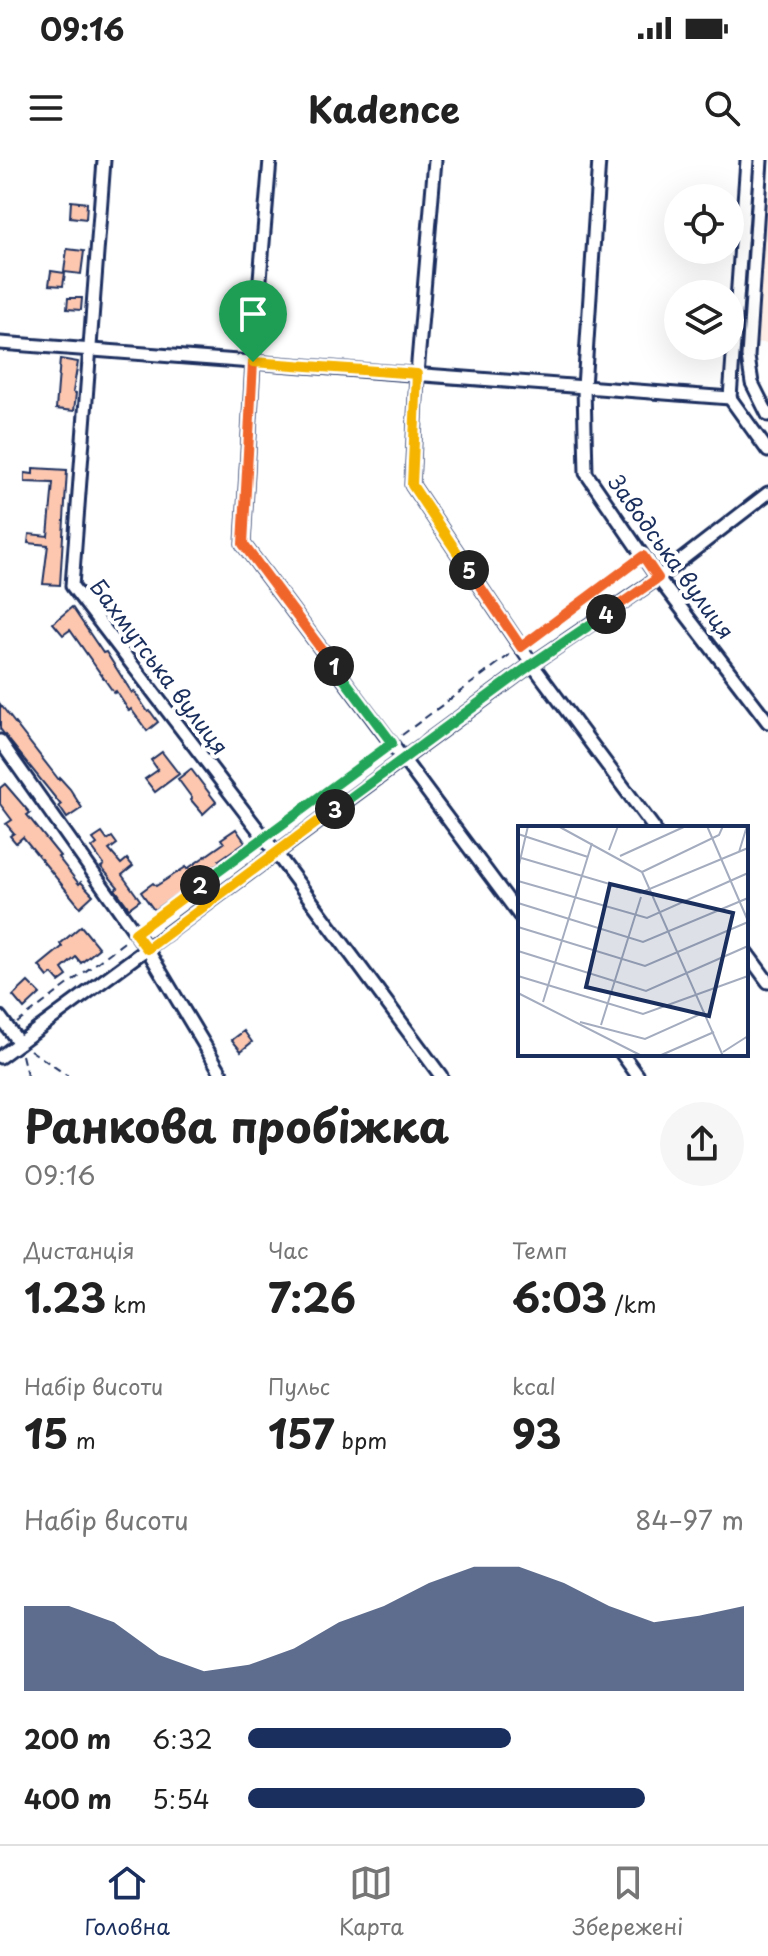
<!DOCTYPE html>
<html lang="uk">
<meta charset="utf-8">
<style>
:root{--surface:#fff;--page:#f6f6f6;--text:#222;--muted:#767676;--line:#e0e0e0;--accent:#1b2f5e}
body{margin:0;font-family:"Playpen Sans",sans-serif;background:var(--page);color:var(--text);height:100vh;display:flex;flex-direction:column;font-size:30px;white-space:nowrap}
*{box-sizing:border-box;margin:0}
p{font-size:26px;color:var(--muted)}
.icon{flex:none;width:44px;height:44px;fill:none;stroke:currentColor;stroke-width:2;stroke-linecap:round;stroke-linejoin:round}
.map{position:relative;height:916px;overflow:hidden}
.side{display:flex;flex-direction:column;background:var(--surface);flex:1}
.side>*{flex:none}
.fabs{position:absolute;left:664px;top:24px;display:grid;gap:16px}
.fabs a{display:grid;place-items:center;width:80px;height:80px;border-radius:50%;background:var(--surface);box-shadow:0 8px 32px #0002;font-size:40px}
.pin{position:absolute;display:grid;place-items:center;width:68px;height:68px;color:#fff;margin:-82px -34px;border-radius:50% 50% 50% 0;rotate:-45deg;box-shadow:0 0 8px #0007}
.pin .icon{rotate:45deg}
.km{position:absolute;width:40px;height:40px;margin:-20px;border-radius:50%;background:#222;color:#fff;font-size:22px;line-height:40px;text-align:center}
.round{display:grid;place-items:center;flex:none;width:84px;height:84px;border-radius:42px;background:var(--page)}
.summary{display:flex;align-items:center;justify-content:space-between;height:136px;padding:0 24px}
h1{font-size:44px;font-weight:700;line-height:60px}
.stats{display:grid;grid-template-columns:repeat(3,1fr);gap:12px;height:136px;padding:8px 24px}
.stats div{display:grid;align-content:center}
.stats b{font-size:40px;font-weight:700}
.stats small{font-size:22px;font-weight:400}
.stats p{font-size:22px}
.chart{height:224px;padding:16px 24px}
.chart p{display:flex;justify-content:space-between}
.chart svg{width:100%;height:144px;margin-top:8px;fill:var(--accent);opacity:.7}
ul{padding:0 24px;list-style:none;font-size:26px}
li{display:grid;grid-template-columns:128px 96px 1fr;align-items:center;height:60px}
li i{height:20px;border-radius:10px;background:var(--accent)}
.status{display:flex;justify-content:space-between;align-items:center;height:56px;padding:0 40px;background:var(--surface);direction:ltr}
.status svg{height:22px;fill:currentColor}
header{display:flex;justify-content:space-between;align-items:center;height:104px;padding:0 24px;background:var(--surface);font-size:36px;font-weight:700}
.dock{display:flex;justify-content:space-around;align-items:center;height:112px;border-top:2px solid var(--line);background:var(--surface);font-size:22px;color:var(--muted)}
.dock a{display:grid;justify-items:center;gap:4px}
.dock .active{color:var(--accent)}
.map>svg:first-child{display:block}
.built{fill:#feeee7}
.building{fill:#fdc7af;stroke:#1b2f5e;stroke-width:2}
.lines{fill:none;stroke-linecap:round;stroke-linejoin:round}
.minor-casing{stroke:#1b2f5e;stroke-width:17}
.path{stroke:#1b2f5e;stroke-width:2;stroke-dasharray:8 6;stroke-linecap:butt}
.minor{stroke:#fff;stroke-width:11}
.split-1-casing{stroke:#fff;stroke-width:16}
.split-2-casing{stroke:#fff;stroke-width:16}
.split-3-casing{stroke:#fff;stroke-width:16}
.split-4-casing{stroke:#fff;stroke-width:16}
.split-5-casing{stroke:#fff;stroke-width:16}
.split-6-casing{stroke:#fff;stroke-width:16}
.split-1{stroke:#f0652b;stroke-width:10}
.split-2{stroke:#22a559;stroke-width:10}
.split-3{stroke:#f5b400;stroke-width:10}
.split-4{stroke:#22a559;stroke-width:10}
.split-5{stroke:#f0652b;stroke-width:10}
.split-6{stroke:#f5b400;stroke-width:10}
.labels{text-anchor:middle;stroke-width:8;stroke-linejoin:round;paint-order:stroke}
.street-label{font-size:22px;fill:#1b2f5e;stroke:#fff}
.inset-road{fill:none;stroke:#a4acbf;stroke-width:2}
.view{fill:#1b2f5e;fill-opacity:0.15;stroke:#1b2f5e;stroke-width:4}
.inset-edge{fill:none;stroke:#1b2f5e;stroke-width:4}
</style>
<div class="status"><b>09:16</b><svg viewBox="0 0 49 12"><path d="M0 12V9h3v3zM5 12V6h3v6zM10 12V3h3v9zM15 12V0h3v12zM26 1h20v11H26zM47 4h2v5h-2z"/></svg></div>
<header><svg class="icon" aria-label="menu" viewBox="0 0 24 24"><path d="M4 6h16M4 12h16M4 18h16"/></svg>Kadence<svg class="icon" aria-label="search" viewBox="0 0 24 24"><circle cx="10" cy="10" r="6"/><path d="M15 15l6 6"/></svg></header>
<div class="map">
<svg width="768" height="916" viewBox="0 0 768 916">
<rect width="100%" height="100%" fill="#fff"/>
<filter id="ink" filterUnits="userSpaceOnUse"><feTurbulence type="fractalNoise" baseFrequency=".0125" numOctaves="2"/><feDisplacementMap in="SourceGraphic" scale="16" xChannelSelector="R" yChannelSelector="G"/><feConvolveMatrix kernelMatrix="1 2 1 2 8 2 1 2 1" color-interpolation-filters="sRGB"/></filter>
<g filter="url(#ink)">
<path class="built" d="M766 0H768V183L750 182Z"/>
<g class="building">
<path d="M71 41 87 43 86 59 70 57Z"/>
<path d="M67 89 84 91 81 114 64 112Z"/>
<path d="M51 111 65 113 63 126 49 125Z"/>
<path d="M68 138H82L81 150 67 149Z"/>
<path d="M60 199 78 202 73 232 76 233 74 251 56 249Z"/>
<path d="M33 308 67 310 60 425 43 424 48 385 28 383 29 374 48 376 53 323 25 322V313L33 314Z"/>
<path d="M72 447 103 493 106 492 132 533 134 531 148 552 150 551 158 562 147 571 131 549 129 551 116 531 114 533 70 470 63 475 53 463Z"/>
<path d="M0 544 59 620 60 618 70 629 82 648 67 658 59 646 61 645 0 569Z"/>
<path d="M162 592 179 614 155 632 145 619 158 610 151 600Z"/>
<path d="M191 609 216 642 203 654 191 640 192 638 178 619Z"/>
<path d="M5 624 30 653 27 655 60 696 58 697 79 724 81 722 93 735 80 747 23 677 16 683 10 676 14 673 6 664 12 660 0 644V628Z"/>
<path d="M236 669 245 682 219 700 220 702 194 720 195 722 154 750 141 732 153 723 156 726 186 707 187 709 224 683 221 679Z"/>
<path d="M102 673 107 680 112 677 117 684 109 690 121 704 127 699 133 706 122 715 140 740 129 748 115 729 118 727 101 707 104 705 92 688 97 684 93 679Z"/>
<path d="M81 766 99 788 81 803 76 797 62 809 67 816 59 822 52 814 48 817 39 806 62 787 60 784Z"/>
<path d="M28 822 40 834 24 849 13 836Z"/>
<path d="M244 871 252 882 241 891 232 880Z"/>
</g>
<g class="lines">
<defs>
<g id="minor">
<path d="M104 0 72 426 276 693 441 916"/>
<path d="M270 0 253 202 243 384 520 756"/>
<path d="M435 0 417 214 412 325 532 504 654 668"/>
<path d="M599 0 584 227 586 313 658 418 768 562"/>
<path d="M747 0 730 238 768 291"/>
<path d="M761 0 748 197 752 223 768 255"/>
<path d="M0 183 730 238"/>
<path d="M0 581 147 789 223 916"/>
<path d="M746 792 768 822"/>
<path d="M0 857 19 883"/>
<path d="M622 894 638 916"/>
<path d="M0 897 532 504 658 418 768 333"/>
</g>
</defs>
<use href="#minor" class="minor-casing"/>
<g class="path">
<path d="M530 480 634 403"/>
<path d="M402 575 512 493"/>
<path d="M273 671 384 589"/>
<path d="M145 766 255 684"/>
<path d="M17 863 127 780"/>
<path d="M30 890 68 916"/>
<path d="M22 895 27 916"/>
</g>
<use href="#minor" class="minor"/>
</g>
</g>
<g class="lines" filter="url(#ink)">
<defs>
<path id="split-1" d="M253 202 243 384 334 506"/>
<path id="split-2" d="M200 725 392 583 334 506"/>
<path id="split-3" d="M200 725 135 773 147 789 335 649"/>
<path id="split-4" d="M335 649 532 504 606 454"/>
<path id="split-5" d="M469 410 521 487 643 396 658 418 606 454"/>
<path id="split-6" d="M253 202 417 214 412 325 469 410"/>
</defs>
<use href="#split-1" class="split-1-casing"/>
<use href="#split-2" class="split-2-casing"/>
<use href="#split-3" class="split-3-casing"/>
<use href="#split-4" class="split-4-casing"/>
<use href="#split-5" class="split-5-casing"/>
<use href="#split-6" class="split-6-casing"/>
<use href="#split-1" class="split-1"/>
<use href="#split-2" class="split-2"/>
<use href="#split-3" class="split-3"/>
<use href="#split-4" class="split-4"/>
<use href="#split-5" class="split-5"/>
<use href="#split-6" class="split-6"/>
</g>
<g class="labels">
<g class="street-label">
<text transform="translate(671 397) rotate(54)" y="8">Заводська вулиця</text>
<text transform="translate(159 507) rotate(53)" y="8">Бахмутська вулиця</text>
</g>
</g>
<g transform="translate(518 666)">
<rect width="230" height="230" fill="#fff"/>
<path class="inset-road" d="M40 0 124 46 205 230M189 0 230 95M0 8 70 31M91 24 100 0M221 26 229 0M102 30 168 0M0 31 122 67 230 22M0 43 10 0M124 46 201 9 205 0M0 55 129 92 230 47M0 77 125 116 230 72M0 101 127 140 230 96M0 125 128 165 230 120M0 150 125 188 230 150M0 167 124 230M25 176 74 17M62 196 127 213 187 186M83 199 123 71M205 226 230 210M141 230 196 206"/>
<path class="view" d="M92 58 215 87 191 190 68 161Z"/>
<rect width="230" height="230" class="inset-edge"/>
</g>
</svg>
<div class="fabs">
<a><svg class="icon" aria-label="locate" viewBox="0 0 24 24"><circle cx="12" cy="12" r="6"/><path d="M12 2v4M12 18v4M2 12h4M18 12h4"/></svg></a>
<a><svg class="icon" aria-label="layers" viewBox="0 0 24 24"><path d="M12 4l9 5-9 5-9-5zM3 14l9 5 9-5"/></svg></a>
</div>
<div class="pin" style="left:253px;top:202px;background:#1e9e55"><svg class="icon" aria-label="arrive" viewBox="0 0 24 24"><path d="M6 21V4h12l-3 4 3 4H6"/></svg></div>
<b class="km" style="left:334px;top:506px">1</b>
<b class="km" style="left:200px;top:725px">2</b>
<b class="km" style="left:335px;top:649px">3</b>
<b class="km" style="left:606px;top:454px">4</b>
<b class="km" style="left:469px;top:410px">5</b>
</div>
<section class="side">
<div class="summary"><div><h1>Ранкова пробіжка</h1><p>09:16</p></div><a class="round"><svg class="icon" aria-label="share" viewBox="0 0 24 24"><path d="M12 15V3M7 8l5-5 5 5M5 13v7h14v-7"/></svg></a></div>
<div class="stats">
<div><p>Дистанція</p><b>1.23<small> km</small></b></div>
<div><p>Час</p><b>7:26</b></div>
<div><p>Темп</p><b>6:03<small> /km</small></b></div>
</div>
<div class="stats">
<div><p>Набір висоти</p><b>15<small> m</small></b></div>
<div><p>Пульс</p><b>157<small> bpm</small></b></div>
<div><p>kcal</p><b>93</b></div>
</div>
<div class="chart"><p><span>Набір висоти</span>84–97 m</p>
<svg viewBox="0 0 160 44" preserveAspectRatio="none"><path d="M0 44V18L10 18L20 23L30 33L40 38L50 36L60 31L70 23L80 18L90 11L100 6L110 6L120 11L130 18L140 23L150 21L160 18V44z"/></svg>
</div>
<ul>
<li><b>200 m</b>6:32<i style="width:53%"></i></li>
<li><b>400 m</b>5:54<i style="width:80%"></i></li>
</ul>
</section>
<nav class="dock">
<a class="active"><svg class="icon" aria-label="home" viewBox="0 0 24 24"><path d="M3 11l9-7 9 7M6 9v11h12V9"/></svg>Головна</a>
<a><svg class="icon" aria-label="map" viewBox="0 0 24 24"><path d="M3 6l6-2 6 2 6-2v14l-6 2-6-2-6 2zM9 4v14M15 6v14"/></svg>Карта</a>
<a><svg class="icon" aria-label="saved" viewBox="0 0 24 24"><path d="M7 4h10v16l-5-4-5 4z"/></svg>Збережені</a>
</nav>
